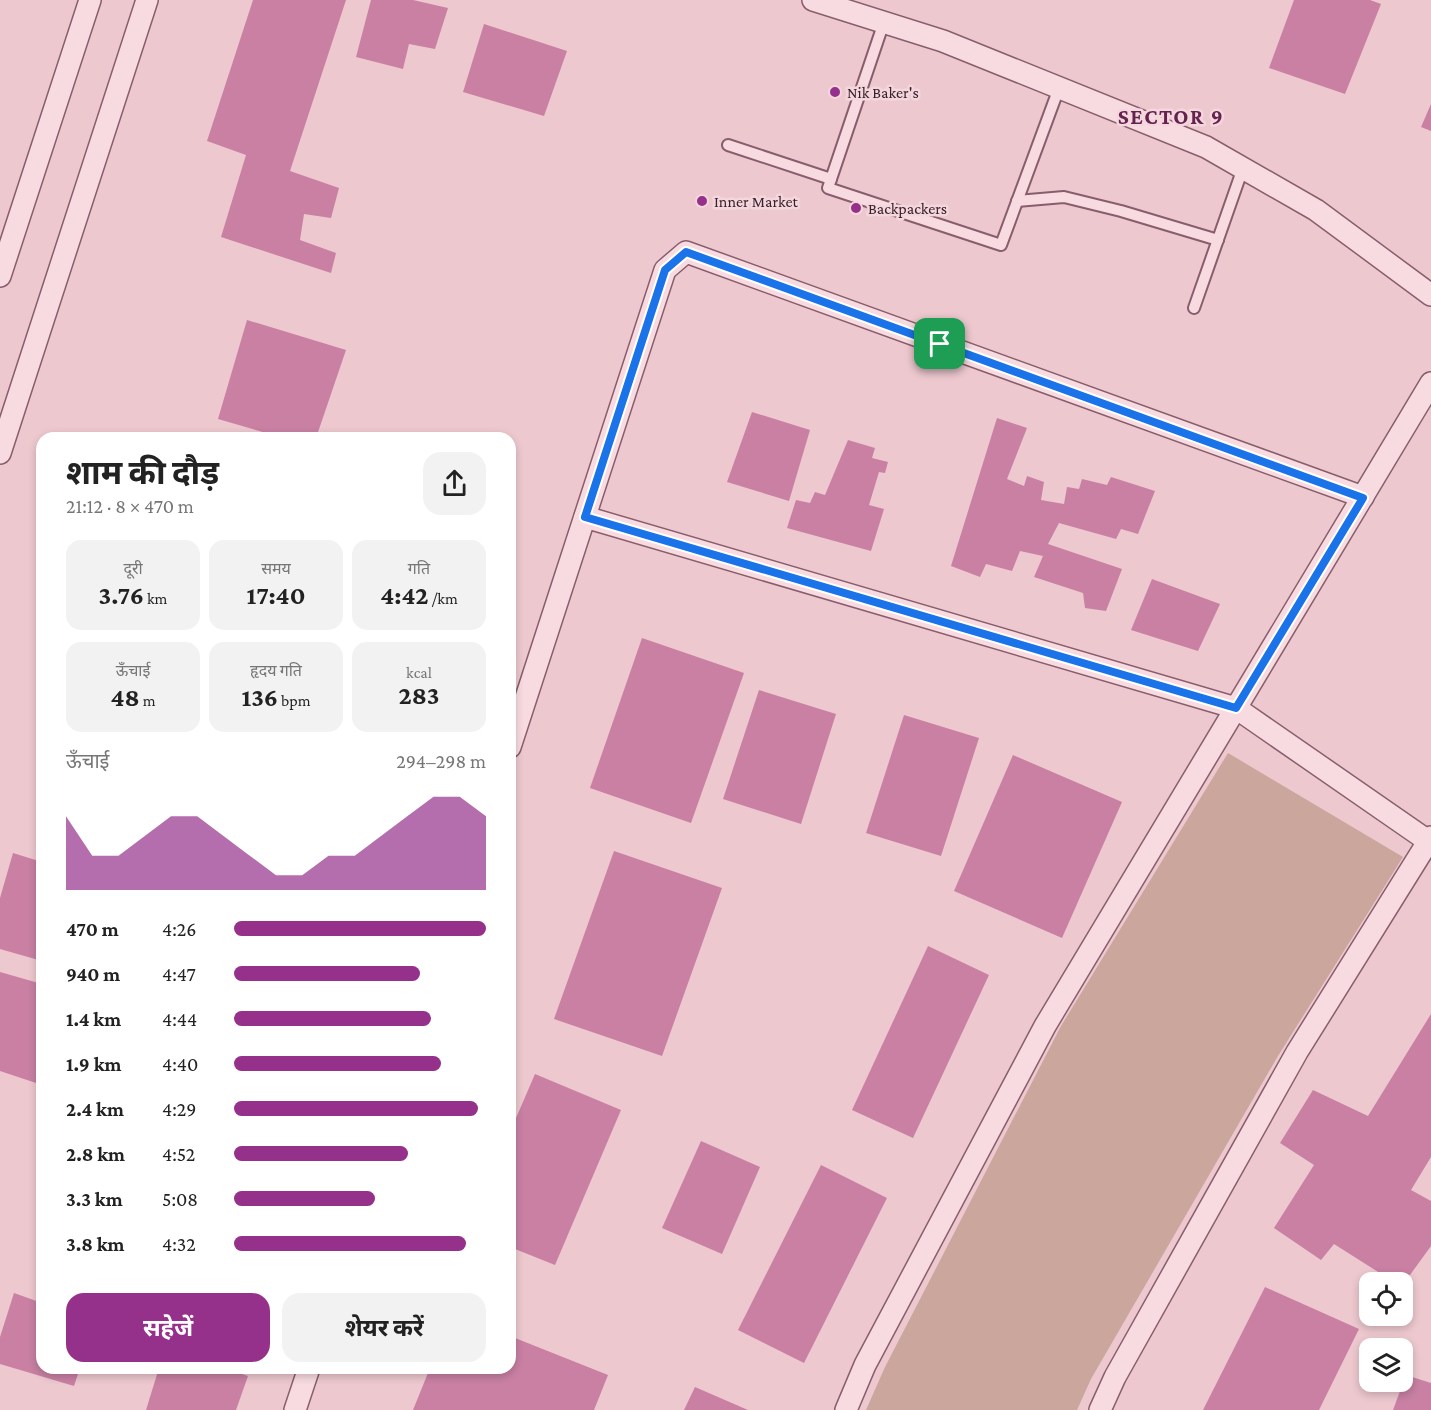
<!DOCTYPE html>
<html lang="hi">
<meta charset="utf-8">
<style>
:root{--surface:#fff;--page:#f2f2f2;--text:#222;--muted:#767676;--accent:#95308b}
body{margin:0;font-family:"Crimson Pro","Noto Sans Devanagari",serif;background:var(--page);color:var(--text);height:100vh;display:flex;flex-direction:column;font-size:22px;white-space:nowrap}
*{box-sizing:border-box;margin:0}
p{font-size:20px;color:var(--muted)}
.icon{flex:none;width:33px;height:33px;fill:none;stroke:currentColor;stroke-width:2;stroke-linecap:round;stroke-linejoin:round}
.map{position:relative;flex:1;overflow:hidden}
.sheet{position:absolute;left:36px;top:432px;width:480px;height:942px;display:flex;flex-direction:column;background:var(--surface);border-radius:18px;box-shadow:0 3px 9px #0003}
.sheet>*{flex:none}
.buttons{position:absolute;left:1359px;top:1272px;display:grid;gap:12px}
.buttons a{display:grid;place-items:center;width:54px;height:54px;border-radius:12px;background:var(--surface);box-shadow:0 3px 9px #0003;font-size:30px}
.pin{position:absolute;display:grid;place-items:center;width:51px;height:51px;color:#fff;margin:-26px;border-radius:12px;box-shadow:0 3px 9px #0006}
.round{display:grid;place-items:center;flex:none;width:63px;height:63px;border-radius:18px;background:var(--page)}
.summary{display:flex;align-items:center;justify-content:space-between;height:102px;padding:0 30px}
h1{font-size:33px;font-weight:700;line-height:45px}
.metrics{display:grid;grid-template-columns:repeat(3,1fr);gap:9px;height:102px;padding:6px 30px}
.metrics div{display:grid;align-content:center;border-radius:15px;background:var(--page);text-align:center}
.metrics b{font-size:26px;font-weight:700}
.metrics small{font-size:16px;font-weight:400}
.metrics p{font-size:16px}
.chart{height:168px;padding:12px 30px}
.chart p{display:flex;justify-content:space-between}
.chart svg{width:100%;height:108px;margin-top:6px;fill:var(--accent);opacity:.7}
.action{display:flex;gap:12px;margin-top:auto;padding:12px 30px}
.action a{flex:1;height:69px;border-radius:18px;background:var(--accent);color:#fff;font-size:24px;font-weight:700;line-height:69px;text-align:center}
.action a+a{background:var(--page);color:var(--text)}
ul{padding:0 30px;list-style:none;font-size:20px}
li{display:grid;grid-template-columns:96px 72px 1fr;align-items:center;height:45px}
li i{height:15px;border-radius:8px;background:var(--accent)}
.map>svg:first-child{display:block}
.green{fill:#cba69c}
.building{fill:#c980a3}
.lines{fill:none;stroke-linecap:round;stroke-linejoin:round}
.lane-casing{stroke:#885e6d;stroke-width:14}
.street-casing{stroke:#885e6d;stroke-width:24}
.lane{stroke:#f8dbe1;stroke-width:10}
.street{stroke:#f8dbe1;stroke-width:21}
.route-casing{stroke:#fff;stroke-width:12}
.route{stroke:#1a73e8;stroke-width:8}
.poi-dot{fill:#95308b;stroke:#f4d7dd;stroke-width:2}
.labels{text-anchor:middle;stroke-width:5;stroke-linejoin:round;paint-order:stroke}
.poi-label{font-size:16px;fill:#39202b;stroke:#f4d7dd;text-anchor:start}
.district-label{font-size:22px;font-weight:bold;letter-spacing:1.5px;fill:#64224f;stroke:#f4d7dd}
</style>
<div class="map">
<svg width="1431" height="1410" viewBox="0 0 1431 1410">
<rect width="100%" height="100%" fill="#edc8cf"/>
<path class="green" d="M1228 753 1403 857 1278 1056 1091 1379 1077 1410H866L885 1367 1061 1026Z"/>
<g class="building">
<path d="M253 0H346L290 171 339 188 331 218 304 214 300 240 336 253 331 273 221 237 246 155 207 141Z"/>
<path d="M371 0H413L448 8 435 49 409 44 403 69 356 57Z"/>
<path d="M1294 0H1370L1381 4 1345 94 1269 68Z"/>
<path d="M484 24 567 51 544 116 463 92Z"/>
<path d="M1431 104V131L1421 127Z"/>
<path d="M247 320 346 350 316 438H283L218 419Z"/>
<path d="M752 412 810 430 789 501 727 482Z"/>
<path d="M997 418 1027 428 1007 479 1024 486 1027 476 1044 482 1041 500 1064 504 1067 487 1079 489 1082 479 1107 485 1111 477 1155 491 1138 534 1121 529 1116 539 1059 523 1048 544 1122 569 1106 611 1085 608 1083 593 1034 577 1043 556 1020 551 1012 571 986 564 980 577 951 566Z"/>
<path d="M848 440 875 448 872 458 888 462 885 473 879 472 869 505 884 509 871 551 787 528 796 500 810 503 815 492 825 495Z"/>
<path d="M1152 579 1220 604 1198 651 1131 630Z"/>
<path d="M642 638 744 673 691 823 590 788Z"/>
<path d="M759 690 836 714 801 824 723 799Z"/>
<path d="M904 715 979 738 941 856 866 833Z"/>
<path d="M1013 755 1122 802 1062 938 954 891Z"/>
<path d="M614 851 722 888 662 1056 554 1019Z"/>
<path d="M13 853 42 862V961L0 949V898Z"/>
<path d="M928 946 989 975 913 1138 852 1110Z"/>
<path d="M0 972 42 984V1085L0 1071Z"/>
<path d="M1431 1014V1157L1411 1190 1431 1201V1246L1402 1286V1282H1394L1334 1244 1321 1260 1274 1228 1314 1165 1280 1143 1313 1090 1368 1116Z"/>
<path d="M535 1074 621 1110 555 1265 510 1247V1132Z"/>
<path d="M701 1141 760 1167 722 1254 662 1228Z"/>
<path d="M821 1165 887 1198 804 1363 738 1330Z"/>
<path d="M1265 1287 1359 1329 1319 1410H1203Z"/>
<path d="M14 1293 42 1303V1368H80L74 1386 0 1364V1337Z"/>
<path d="M510 1336 608 1375 594 1410H413L430 1368H510Z"/>
<path d="M159 1368H224L248 1376 236 1410H146Z"/>
<path d="M1406 1375 1431 1383V1410H1393Z"/>
<path d="M695 1387 748 1410H684Z"/>
</g>
<g class="lines">
<defs>
<g id="lane">
<path d="M884 22 828 188 1001 245 1059 88"/>
<path d="M728 145 831 179"/>
<path d="M1017 201 1064 197 1121 211 1218 240"/>
<path d="M1194 308 1243 168"/>
</g>
<g id="street">
<path d="M813 0 943 41 1206 147 1316 210 1431 295"/>
<path d="M0 276 90 0"/>
<path d="M0 453 147 0"/>
<path d="M585 517 1236 708 1431 843"/>
<path d="M510 747 665 270 686 252 1363 497"/>
<path d="M295 1410 309 1368"/>
<path d="M846 1410 865 1365 1045 1026 1431 383"/>
<path d="M1100 1410 1115 1377 1297 1052 1431 837"/>
</g>
</defs>
<use href="#lane" class="lane-casing"/>
<use href="#street" class="street-casing"/>
<use href="#lane" class="lane"/>
<use href="#street" class="street"/>
</g>
<g class="lines">
<defs>
<path id="route" d="M686 252 1363 498 1236 708 585 517 665 270Z"/>
</defs>
<use href="#route" class="route-casing"/>
<use href="#route" class="route"/>
</g>
<g class="poi-dot">
<circle cx="835" cy="92" r="6"/>
<circle cx="702" cy="201" r="6"/>
<circle cx="856" cy="208" r="6"/>
</g>
<g class="labels">
<g class="poi-label">
<text x="847" y="98">Nik Baker's</text>
<text x="714" y="207">Inner Market</text>
<text x="868" y="214">Backpackers</text>
</g>
<g class="district-label">
<text x="1171" y="124">SECTOR 9</text>
</g>
</g>
</svg>
<div class="buttons">
<a><svg class="icon" aria-label="locate" viewBox="0 0 24 24"><circle cx="12" cy="12" r="6"/><path d="M12 2v4M12 18v4M2 12h4M18 12h4"/></svg></a>
<a><svg class="icon" aria-label="layers" viewBox="0 0 24 24"><path d="M12 4l9 5-9 5-9-5zM3 14l9 5 9-5"/></svg></a>
</div>
<div class="pin" style="left:940px;top:344px;background:#1e9e55"><svg class="icon" aria-label="arrive" viewBox="0 0 24 24"><path d="M6 21V4h12l-3 4 3 4H6"/></svg></div>
<section class="sheet">
<div class="summary"><div><h1>शाम की दौड़</h1><p>21:12 · 8 × 470 m</p></div><a class="round"><svg class="icon" aria-label="share" viewBox="0 0 24 24"><path d="M12 15V3M7 8l5-5 5 5M5 13v7h14v-7"/></svg></a></div>
<div class="metrics">
<div><p>दूरी</p><b>3.76<small> km</small></b></div>
<div><p>समय</p><b>17:40</b></div>
<div><p>गति</p><b>4:42<small> /km</small></b></div>
</div>
<div class="metrics">
<div><p>ऊँचाई</p><b>48<small> m</small></b></div>
<div><p>हृदय गति</p><b>136<small> bpm</small></b></div>
<div><p>kcal</p><b>283</b></div>
</div>
<div class="chart"><p><span>ऊँचाई</span>294–298 m</p>
<svg viewBox="0 0 160 44" preserveAspectRatio="none"><path d="M0 44V14L10 30L20 30L30 22L40 14L50 14L60 22L70 30L80 38L90 38L100 30L110 30L120 22L130 14L140 6L150 6L160 14V44z"/></svg>
</div>
<ul>
<li><b>470 m</b>4:26<i style="width:100%"></i></li>
<li><b>940 m</b>4:47<i style="width:74%"></i></li>
<li><b>1.4 km</b>4:44<i style="width:78%"></i></li>
<li><b>1.9 km</b>4:40<i style="width:82%"></i></li>
<li><b>2.4 km</b>4:29<i style="width:97%"></i></li>
<li><b>2.8 km</b>4:52<i style="width:69%"></i></li>
<li><b>3.3 km</b>5:08<i style="width:56%"></i></li>
<li><b>3.8 km</b>4:32<i style="width:92%"></i></li>
</ul>
<div class="action"><a>सहेजें</a><a>शेयर करें</a></div>
</section>
</div>
